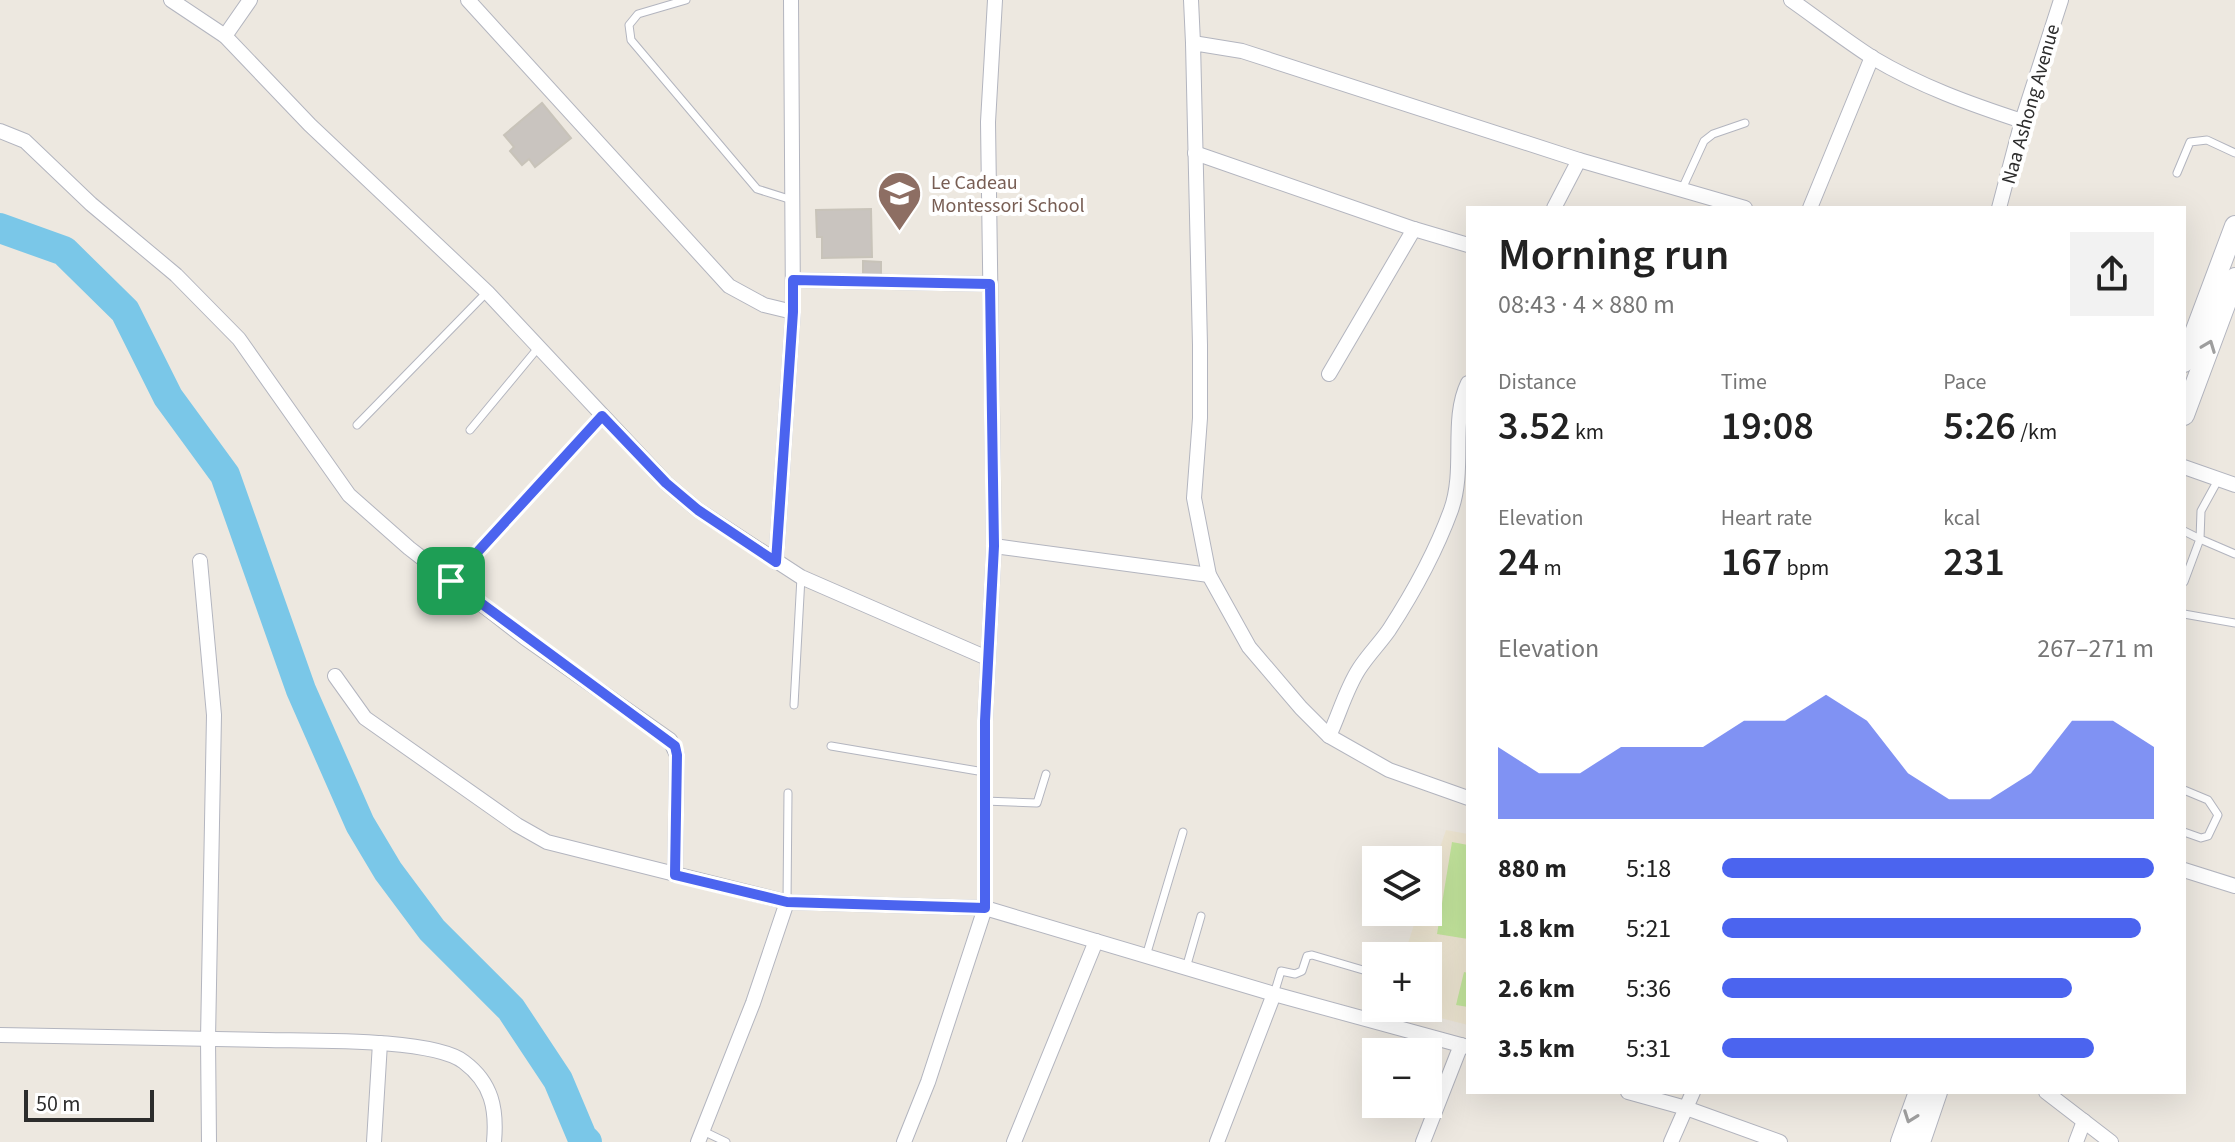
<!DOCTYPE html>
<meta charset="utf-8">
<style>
:root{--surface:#fff;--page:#f2f2f2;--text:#222;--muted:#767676;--accent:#4b64ef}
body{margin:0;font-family:"Source Sans 3",sans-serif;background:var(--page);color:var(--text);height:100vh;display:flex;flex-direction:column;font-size:30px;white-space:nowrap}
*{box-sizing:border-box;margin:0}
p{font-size:26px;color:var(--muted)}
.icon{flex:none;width:44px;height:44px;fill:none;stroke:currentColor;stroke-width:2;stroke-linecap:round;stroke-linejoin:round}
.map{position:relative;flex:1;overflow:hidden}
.details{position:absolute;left:1466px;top:206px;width:720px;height:888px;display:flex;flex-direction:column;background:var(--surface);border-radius:0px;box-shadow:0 8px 32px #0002}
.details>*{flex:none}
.controls{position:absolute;left:1362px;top:846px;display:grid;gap:16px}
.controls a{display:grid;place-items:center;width:80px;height:80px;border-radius:0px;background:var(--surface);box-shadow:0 8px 32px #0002;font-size:40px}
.scale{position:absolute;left:24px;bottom:20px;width:130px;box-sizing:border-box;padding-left:8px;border:4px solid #2c2c2c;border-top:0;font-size:22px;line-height:28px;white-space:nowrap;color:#2c2c2c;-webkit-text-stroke:6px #fff;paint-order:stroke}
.pin{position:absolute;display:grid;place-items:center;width:68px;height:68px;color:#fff;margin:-34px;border-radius:16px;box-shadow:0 4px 12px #0006}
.round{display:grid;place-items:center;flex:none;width:84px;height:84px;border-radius:0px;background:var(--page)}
.overview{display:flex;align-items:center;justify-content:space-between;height:136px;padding:0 32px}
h1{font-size:44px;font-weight:600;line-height:60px}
.metrics{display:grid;grid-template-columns:repeat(3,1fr);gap:12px;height:136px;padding:8px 32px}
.metrics div{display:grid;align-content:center}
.metrics b{font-size:40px;font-weight:600}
.metrics small{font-size:22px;font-weight:400}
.metrics p{font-size:22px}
.chart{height:224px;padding:16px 32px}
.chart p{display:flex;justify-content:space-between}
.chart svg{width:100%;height:144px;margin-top:8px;fill:var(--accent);opacity:.7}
ul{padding:0 32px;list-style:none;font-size:26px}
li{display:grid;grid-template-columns:128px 96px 1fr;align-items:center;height:60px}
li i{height:20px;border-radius:10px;background:var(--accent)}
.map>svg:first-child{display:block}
.education{fill:#ede5d1}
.pitch{fill:#c4e69d}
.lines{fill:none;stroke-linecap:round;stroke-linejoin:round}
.river{stroke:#7ac7e8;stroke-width:30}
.building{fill:#c9c4bf;stroke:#c8c3b9;stroke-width:2}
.lane-casing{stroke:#b3b5bf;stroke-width:9}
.street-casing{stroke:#b3b5bf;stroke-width:16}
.secondary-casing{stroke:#b3b5bf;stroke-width:22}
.lane{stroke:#fff;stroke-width:7}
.street{stroke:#fff;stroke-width:14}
.secondary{stroke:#fff;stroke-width:20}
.oneway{stroke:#a0a0a0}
.route-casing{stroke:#fff;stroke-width:16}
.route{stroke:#4b64ef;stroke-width:10}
.labels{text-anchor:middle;stroke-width:8;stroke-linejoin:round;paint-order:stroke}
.street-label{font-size:20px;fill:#2c2c2c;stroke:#fff}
.education-label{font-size:20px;fill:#785e54;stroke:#fff;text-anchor:start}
</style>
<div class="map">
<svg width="2235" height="1142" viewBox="0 0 2235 1142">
<rect width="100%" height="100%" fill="#ede8e0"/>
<path class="education" d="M1446 830 1468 834V1025L1401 1008H1428V956H1404L1418 912H1428V883Z"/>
<g class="pitch">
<path d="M1452 842 1468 845V939L1437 934Z"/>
<path d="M1464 972 1468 973V1007L1456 1005Z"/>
</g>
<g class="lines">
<path class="river" d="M0 228 64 251 125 311 168 397 225 475 301 690 360 824 388 871 432 930 511 1009 558 1080 582 1137 587 1142"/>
</g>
<g class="building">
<path d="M542 103 571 138 535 167 529 159 522 165 510 151 514 147 504 135Z"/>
<path d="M871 209 872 257 822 258V237H817L816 210Z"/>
<path d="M863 261 881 262V278L863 277Z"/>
</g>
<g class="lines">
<defs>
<g id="lane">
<path d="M686 0 638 14 629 25 631 40 757 189 792 200"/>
<path d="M2177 173 2190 142 2207 140 2235 153"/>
<path d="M1682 189 1704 141 1713 134 1745 123"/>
<path d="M357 425 487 292"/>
<path d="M470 430 538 348"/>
<path d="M2218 480 2201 511 2200 539 2235 554"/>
<path d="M2184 531 2200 539 2184 582"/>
<path d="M451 581 602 416"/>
<path d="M2184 614 2235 623"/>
<path d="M794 705 801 577"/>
<path d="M831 746 984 772"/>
<path d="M2184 790 2208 800 2218 815 2208 836 2201 838 2184 832"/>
<path d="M984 801 1037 803 1046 774"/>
<path d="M787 902 788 793"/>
<path d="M1146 956 1183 832"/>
<path d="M1186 968 1201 916"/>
<path d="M1274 994 1281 971 1295 974 1302 971 1307 956 1312 955 1363 970"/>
<path d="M703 1131 726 1142"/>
</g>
<g id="street">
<path d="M171 0 225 36 310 125 487 292 666 483 698 510 801 577 987 658"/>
<path d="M468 0 729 286 764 305 793 312"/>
<path d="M1191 0 1193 43"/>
<path d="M1791 0C1818 19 1845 40 1873 58 1920 86 1970 104 2022 121"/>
<path d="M225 36 250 0"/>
<path d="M0 131 25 141 91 204 176 275 239 339 349 495 409 548 525 638 670 740 677 755 675 875"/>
<path d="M1195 153 1414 229 1468 245"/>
<path d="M1554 208 1579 160"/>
<path d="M1810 208 1872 57"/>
<path d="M1999 208 2022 121 2061 0"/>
<path d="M793 280 990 284"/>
<path d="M1329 374 1414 229"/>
<path d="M2184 467 2235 485"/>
<path d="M994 546 1209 575"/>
<path d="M200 561 214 715 208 1039 209 1142"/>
<path d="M776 562 793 312 791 0"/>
<path d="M335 676 365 718 517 825 547 842 787 902 985 908 1274 994 1468 1047"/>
<path d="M1329 736C1339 715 1346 689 1359 669 1368 655 1380 643 1389 630 1413 593 1436 551 1451 510 1466 468 1450 420 1468 383"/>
<path d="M1468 798 1389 770 1329 736 1301 708 1249 647 1209 575 1194 498 1200 418V345L1193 43 1242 51 1579 160 1745 208"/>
<path d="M2184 870 2235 886"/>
<path d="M0 1035C89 1036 178 1038 267 1040 310 1041 433 1038 464 1062 492 1083 497 1109 494 1142"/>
<path d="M1628 1092 1686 1108 1780 1142"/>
<path d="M2046 1092 2111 1142"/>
<path d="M374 1142 380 1043"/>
<path d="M698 1142 753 1003 787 902"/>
<path d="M904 1142 928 1082 985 908V721L994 546 988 122 995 0"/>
<path d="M1014 1142 1096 941"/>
<path d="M1217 1142 1274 994"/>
<path d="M1423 1142 1461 1045"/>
<path d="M1671 1142 1693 1092"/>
<path d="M2076 1142 2084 1121"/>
</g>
<g id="secondary">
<path d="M2184 362 2235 226"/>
<path d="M2184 415 2235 278"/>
<path d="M1901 1142 1919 1092"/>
<path d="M1920 1142 1937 1092"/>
</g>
</defs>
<use href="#lane" class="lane-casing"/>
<use href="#street" class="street-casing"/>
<use href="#secondary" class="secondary-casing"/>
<use href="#lane" class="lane"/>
<use href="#street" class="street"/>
<use href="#secondary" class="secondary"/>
</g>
<defs><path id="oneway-chevron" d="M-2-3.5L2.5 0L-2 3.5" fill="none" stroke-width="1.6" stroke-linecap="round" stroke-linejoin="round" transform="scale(2)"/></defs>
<g class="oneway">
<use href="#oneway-chevron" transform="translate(2209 346) rotate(-69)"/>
<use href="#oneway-chevron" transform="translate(1910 1117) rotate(110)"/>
</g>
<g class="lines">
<defs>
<path id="route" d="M793 280 990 284 994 546 985 721V908L787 902 675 875 677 755 675 746 451 581 602 416 666 483 698 510 776 562 793 312Z"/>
</defs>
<use href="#route" class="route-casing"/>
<use href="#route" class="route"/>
</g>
<defs>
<symbol id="school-pin" viewBox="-11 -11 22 30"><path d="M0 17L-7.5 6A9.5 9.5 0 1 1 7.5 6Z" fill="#8d6e63" stroke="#fff"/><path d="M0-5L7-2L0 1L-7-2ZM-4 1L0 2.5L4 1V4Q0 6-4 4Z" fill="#fff"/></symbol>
</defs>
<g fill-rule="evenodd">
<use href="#school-pin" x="874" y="168" width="51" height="69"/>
</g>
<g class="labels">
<g class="street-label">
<text transform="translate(2030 104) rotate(-74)" y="7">Naa Ashong Avenue</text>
</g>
<g class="education-label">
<text x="931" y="189">Le Cadeau<tspan x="931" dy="23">Montessori School</tspan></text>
</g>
</g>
</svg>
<div class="controls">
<a><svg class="icon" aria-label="layers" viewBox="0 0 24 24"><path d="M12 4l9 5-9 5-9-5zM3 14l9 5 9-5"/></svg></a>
<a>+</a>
<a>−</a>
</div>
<div class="scale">50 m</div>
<div class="pin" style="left:451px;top:581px;background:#1e9e55"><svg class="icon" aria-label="arrive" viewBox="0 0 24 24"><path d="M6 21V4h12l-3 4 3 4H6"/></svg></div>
<section class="details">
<div class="overview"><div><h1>Morning run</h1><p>08:43 · 4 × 880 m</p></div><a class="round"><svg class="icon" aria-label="share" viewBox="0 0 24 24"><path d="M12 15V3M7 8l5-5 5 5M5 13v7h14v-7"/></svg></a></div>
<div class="metrics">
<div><p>Distance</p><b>3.52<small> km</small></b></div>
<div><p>Time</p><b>19:08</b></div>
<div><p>Pace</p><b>5:26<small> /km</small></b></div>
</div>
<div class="metrics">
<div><p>Elevation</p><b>24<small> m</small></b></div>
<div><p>Heart rate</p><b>167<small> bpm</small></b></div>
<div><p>kcal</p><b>231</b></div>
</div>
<div class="chart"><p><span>Elevation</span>267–271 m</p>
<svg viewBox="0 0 160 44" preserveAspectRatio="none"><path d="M0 44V22L10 30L20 30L30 22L40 22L50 22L60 14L70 14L80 6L90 14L100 30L110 38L120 38L130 30L140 14L150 14L160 22V44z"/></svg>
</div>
<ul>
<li><b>880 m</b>5:18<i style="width:100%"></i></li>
<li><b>1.8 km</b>5:21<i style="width:97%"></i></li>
<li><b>2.6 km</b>5:36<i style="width:81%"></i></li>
<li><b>3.5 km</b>5:31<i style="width:86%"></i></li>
</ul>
</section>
</div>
